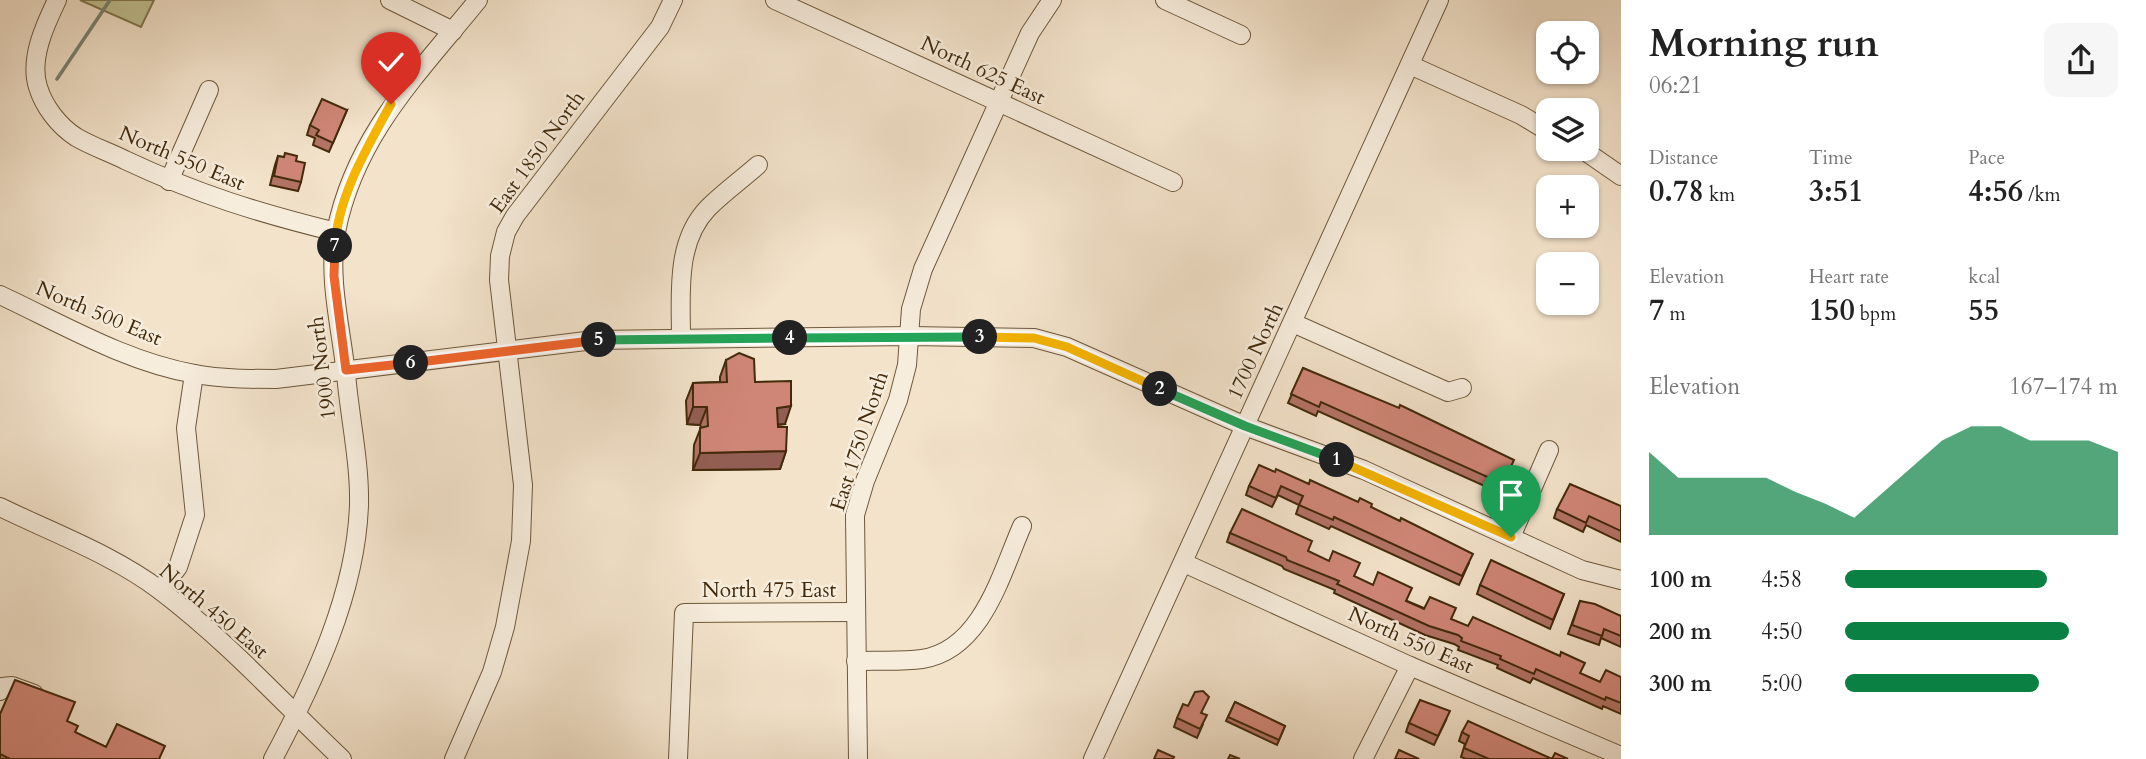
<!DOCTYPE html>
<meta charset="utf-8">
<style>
:root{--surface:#fff;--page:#f6f6f6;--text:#222;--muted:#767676;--accent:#0b8043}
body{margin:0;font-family:Cardo,serif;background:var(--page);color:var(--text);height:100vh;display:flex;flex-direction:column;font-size:26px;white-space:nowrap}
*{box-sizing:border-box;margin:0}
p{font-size:23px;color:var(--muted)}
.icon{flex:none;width:38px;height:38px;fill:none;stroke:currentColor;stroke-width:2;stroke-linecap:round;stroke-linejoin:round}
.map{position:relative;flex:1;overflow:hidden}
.drawer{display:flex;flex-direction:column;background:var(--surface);width:525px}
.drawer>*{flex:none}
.buttons{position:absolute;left:1536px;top:21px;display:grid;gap:14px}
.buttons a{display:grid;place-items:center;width:63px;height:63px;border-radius:14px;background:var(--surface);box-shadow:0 2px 5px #0004;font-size:35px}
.pin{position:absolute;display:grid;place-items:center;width:60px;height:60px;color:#fff;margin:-72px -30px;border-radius:50% 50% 50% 0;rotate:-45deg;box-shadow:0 0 7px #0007}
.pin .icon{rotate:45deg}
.km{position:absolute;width:35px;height:35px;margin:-18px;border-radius:50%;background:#222;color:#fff;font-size:19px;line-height:35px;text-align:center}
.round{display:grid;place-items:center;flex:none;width:74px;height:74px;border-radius:14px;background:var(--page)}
.head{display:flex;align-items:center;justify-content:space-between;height:119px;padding:0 28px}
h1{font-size:38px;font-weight:700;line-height:52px}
.figures{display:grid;grid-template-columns:repeat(3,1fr);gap:10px;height:119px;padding:7px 28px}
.figures div{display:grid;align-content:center}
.figures b{font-size:30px;font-weight:700}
.figures small{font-size:19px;font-weight:400}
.figures p{font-size:19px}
.chart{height:196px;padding:14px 28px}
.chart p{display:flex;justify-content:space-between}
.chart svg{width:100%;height:126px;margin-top:7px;fill:var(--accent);opacity:.7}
ul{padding:0 28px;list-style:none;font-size:23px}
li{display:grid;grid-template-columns:112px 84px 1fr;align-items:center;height:52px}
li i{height:18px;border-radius:9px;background:var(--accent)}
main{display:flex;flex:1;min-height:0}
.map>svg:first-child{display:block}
.green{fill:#c1c293;stroke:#82764f;stroke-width:2}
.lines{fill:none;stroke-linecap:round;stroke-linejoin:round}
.stream{stroke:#778372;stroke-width:3.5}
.minor-casing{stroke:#6e583b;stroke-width:20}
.minor{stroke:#f7eddd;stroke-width:18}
.wall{fill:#b37366;stroke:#422a0b;stroke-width:2}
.shaded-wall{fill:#925e53;stroke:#422a0b;stroke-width:2}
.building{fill:#d08677;stroke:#422a0b;stroke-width:2}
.split-1-casing{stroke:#fff;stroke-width:14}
.split-2-casing{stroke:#fff;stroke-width:14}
.split-3-casing{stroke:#fff;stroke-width:14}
.split-4-casing{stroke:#fff;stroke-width:14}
.split-5-casing{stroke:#fff;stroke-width:14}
.split-6-casing{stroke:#fff;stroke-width:14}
.split-7-casing{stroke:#fff;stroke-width:14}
.split-8-casing{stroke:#fff;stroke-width:14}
.split-1{stroke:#f5b400;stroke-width:9}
.split-2{stroke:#22a559;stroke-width:9}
.split-3{stroke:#f5b400;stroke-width:9}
.split-4{stroke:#22a559;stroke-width:9}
.split-5{stroke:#22a559;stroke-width:9}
.split-6{stroke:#f0652b;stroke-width:9}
.split-7{stroke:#f0652b;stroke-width:9}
.split-8{stroke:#f5b400;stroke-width:9}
.labels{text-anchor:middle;stroke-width:5;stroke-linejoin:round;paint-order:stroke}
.street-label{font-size:21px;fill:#422a0b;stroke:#f7eddd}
</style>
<main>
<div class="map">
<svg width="1621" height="759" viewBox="0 0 1621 759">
<rect width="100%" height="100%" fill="#f3e3cb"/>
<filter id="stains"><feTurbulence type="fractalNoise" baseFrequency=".00286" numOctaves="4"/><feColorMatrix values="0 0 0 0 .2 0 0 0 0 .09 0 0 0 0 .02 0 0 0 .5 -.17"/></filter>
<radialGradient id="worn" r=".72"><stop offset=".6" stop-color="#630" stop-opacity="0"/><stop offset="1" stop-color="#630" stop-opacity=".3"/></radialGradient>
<path class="green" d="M80 0H154L141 27Z"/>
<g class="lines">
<path class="stream" d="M57 79 110 0"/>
<defs>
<g id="minor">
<path d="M57 0C45 25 29 59 38 87 44 107 59 126 76 137 91 146 109 152 125 160 197 194 259 213 336 232"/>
<path d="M390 0 453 31"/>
<path d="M775 0 1173 182"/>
<path d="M1165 0 1241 35"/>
<path d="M1410 65 1521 115 1549 132"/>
<path d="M1582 149 1621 176"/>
<path d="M169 181 209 90"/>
<path d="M0 295C62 324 126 362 195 374 222 379 249 379 276 379L594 340 910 336 1034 338 1067 347 1245 426 1364 470 1582 570 1621 580"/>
<path d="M1293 323 1448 392 1462 388"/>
<path d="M681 338C681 295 675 242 708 208 723 193 741 180 758 165"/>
<path d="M0 507C53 533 114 555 161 591 227 641 283 703 342 759"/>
<path d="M1511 537 1549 450"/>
<path d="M1184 563 1410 666 1621 756"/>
<path d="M160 590 178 567 195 515 186 428 194 374"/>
<path d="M856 661C878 660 901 662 922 659 982 650 1001 574 1022 526"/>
<path d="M0 691 2 687 12 686 34 694"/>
<path d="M273 759C314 682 356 593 359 505 360 466 351 423 347 384 343 335 327 281 336 232 355 135 419 73 478 0"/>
<path d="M454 759 492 672 505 627 521 541 523 485 499 280 500 256 506 232 515 216 660 27 673 0"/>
<path d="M678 759 684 613 855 612"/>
<path d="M858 759 855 515 865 481 898 400 907 365 911 309 923 269 1030 33 1052 0"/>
<path d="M1093 759 1439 0"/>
<path d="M1363 759 1410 666"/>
</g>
</defs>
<use href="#minor" class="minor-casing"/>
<use href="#minor" class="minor"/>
</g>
<g class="wall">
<path d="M347 110 329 152 313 145 315 138 307 135 310 125Z"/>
<path d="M278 156 296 161 301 182 298 191 270 185 275 165Z"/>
<path d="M726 360 755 382 785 424 778 425 786 451 780 469 693 470 694 445 701 427 700 425 687 424 686 401 693 383 720 382V377Z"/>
<path d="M1303 368 1511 469 1500 493 1318 411 1316 416 1288 403Z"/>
<path d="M1275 472 1371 507 1469 563 1459 585 1331 526 1329 529 1296 514 1299 505 1278 495 1272 507 1246 495 1249 486Z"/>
<path d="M1621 506V542L1586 525 1583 532 1554 518 1557 509Z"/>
<path d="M1230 533 1308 551 1354 577 1407 601 1600 682 1621 677V714L1603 706 1602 709 1533 678 1530 683 1497 668 1498 665 1458 650 1459 647 1454 644 1425 635 1334 593 1335 590 1284 569 1282 566 1227 542Z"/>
<path d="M1480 585 1564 594 1550 629 1477 594Z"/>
<path d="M1580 601 1621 616V647L1601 638 1599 645 1568 634Z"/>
<path d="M1235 702 1285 726 1277 745 1226 721Z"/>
<path d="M1188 706 1202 713 1203 724 1197 738 1174 727 1177 718Z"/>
<path d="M0 714 68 722 75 733 106 747 160 759H0Z"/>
<path d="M1446 720 1434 745 1406 732 1409 723Z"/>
<path d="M1462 732 1552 759H1568H1466L1461 757 1465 744 1459 741Z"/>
</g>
<g class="shaded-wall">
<path d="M791 406 785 424 770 425 777 408Z"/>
<path d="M693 407H707L700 425 687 424Z"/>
<path d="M786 451 780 469 693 470 700 453Z"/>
</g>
<g class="building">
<path d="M322 99 347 110 333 143 316 135 319 130 310 125Z"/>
<path d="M285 153 297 156 296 161 305 163 301 182 274 176 278 156 284 157Z"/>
<path d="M739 353 754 359 755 382 791 381V406L777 408 778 427H787L786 451 700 453V428L708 426 707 407H693V383L727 382 726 360Z"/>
<path d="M1303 368 1399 408 1400 405 1514 460 1503 484 1321 402 1319 407 1291 394Z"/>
<path d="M1259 465 1275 472 1276 469 1309 484 1310 480 1358 502 1360 498 1372 504 1371 507 1400 521 1401 518 1473 554 1462 576 1334 517 1333 520 1299 505 1303 496 1281 486 1276 498 1249 486Z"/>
<path d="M1570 484 1621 506V531L1589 516 1586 523 1557 509Z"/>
<path d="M1242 509 1312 541 1308 551 1329 561 1333 551 1360 563 1354 576 1373 585 1378 572 1412 588 1406 601 1424 609 1430 597 1456 608 1451 619 1468 626 1473 617 1560 656 1561 652 1585 663 1580 673 1600 682 1606 670 1621 677V703L1606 697 1605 700 1536 669 1534 674 1500 659 1501 656 1461 641 1462 638 1458 635 1429 626 1337 584 1339 581 1287 560 1286 557 1230 533Z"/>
<path d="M1491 560 1564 594 1553 620 1480 585Z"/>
<path d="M1580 601 1595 604 1621 616V636L1604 629 1602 636 1572 625Z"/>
<path d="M15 680 75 702 67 721 78 726 75 732 106 747 117 724 165 746 159 759H10L0 754V714Z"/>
<path d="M1203 691 1209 697 1201 713 1207 715 1200 729 1177 718 1183 704 1188 706 1195 692Z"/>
<path d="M1420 700 1450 711 1438 736 1409 723Z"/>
<path d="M1235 702 1285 726 1279 740 1228 717Z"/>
<path d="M1468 721 1552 759 1555 753 1568 759H1489L1464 748 1469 736 1462 732Z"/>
<path d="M1158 750 1174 757 1173 759H1154Z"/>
<path d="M1399 750 1419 759H1395Z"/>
<path d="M1230 755 1240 759H1228Z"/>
</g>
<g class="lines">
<defs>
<path id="split-1" d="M1337 460 1511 537"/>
<path id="split-2" d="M1160 389 1245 426 1337 460"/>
<path id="split-3" d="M980 337 1034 338 1067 347 1160 389"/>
<path id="split-4" d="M790 338 980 337"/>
<path id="split-5" d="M599 340 790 338"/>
<path id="split-6" d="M411 363 599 340"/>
<path id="split-7" d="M335 246 334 276 346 370 411 363"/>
<path id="split-8" d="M335 246C338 196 367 148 391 104"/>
</defs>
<use href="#split-1" class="split-1-casing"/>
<use href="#split-2" class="split-2-casing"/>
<use href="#split-3" class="split-3-casing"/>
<use href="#split-4" class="split-4-casing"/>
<use href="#split-5" class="split-5-casing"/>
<use href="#split-6" class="split-6-casing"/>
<use href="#split-7" class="split-7-casing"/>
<use href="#split-8" class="split-8-casing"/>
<use href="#split-1" class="split-1"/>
<use href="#split-2" class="split-2"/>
<use href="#split-3" class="split-3"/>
<use href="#split-4" class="split-4"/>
<use href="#split-5" class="split-5"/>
<use href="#split-6" class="split-6"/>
<use href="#split-7" class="split-7"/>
<use href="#split-8" class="split-8"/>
</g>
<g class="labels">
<g class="street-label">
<text transform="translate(983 70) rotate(25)" y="7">North 625 East</text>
<text transform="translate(537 152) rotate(-54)" y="7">East 1850 North</text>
<text transform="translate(182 158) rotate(23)" y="7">North 550 East</text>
<text transform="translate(99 313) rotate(23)" y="7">North 500 East</text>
<text transform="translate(1255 351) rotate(-65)" y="7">1700 North</text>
<text transform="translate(322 368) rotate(-97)" y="7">1900 North</text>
<text transform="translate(859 441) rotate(-72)" y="7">East 1750 North</text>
<text x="769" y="597">North 475 East</text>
<text transform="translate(214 611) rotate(40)" y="7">North 450 East</text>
<text transform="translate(1411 640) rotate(24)" y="7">North 550 East</text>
</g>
</g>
<rect width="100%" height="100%" filter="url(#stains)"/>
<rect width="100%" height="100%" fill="url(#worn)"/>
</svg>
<div class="buttons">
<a><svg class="icon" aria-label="locate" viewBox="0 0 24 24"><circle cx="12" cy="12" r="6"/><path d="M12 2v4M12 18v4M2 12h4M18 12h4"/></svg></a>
<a><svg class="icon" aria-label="layers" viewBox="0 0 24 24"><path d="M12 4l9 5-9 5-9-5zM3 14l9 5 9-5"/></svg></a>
<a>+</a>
<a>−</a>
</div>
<div class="pin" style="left:1511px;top:537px;background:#1e9e55"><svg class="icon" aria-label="arrive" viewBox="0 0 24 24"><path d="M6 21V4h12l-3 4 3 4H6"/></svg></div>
<div class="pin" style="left:391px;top:104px;background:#d93025"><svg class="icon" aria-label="check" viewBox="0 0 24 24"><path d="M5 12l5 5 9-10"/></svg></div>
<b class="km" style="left:1337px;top:460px">1</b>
<b class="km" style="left:1160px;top:389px">2</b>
<b class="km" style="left:980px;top:337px">3</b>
<b class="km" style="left:790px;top:338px">4</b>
<b class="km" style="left:599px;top:340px">5</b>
<b class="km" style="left:411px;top:363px">6</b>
<b class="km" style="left:335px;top:246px">7</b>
</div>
<section class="drawer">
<div class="head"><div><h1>Morning run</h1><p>06:21</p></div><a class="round"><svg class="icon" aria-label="share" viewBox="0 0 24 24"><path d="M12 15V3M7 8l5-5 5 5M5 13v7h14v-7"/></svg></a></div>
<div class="figures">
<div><p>Distance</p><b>0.78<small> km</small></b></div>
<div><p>Time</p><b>3:51</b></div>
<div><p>Pace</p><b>4:56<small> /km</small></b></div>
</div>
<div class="figures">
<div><p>Elevation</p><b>7<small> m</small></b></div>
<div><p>Heart rate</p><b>150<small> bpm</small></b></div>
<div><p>kcal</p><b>55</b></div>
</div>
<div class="chart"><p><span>Elevation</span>167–174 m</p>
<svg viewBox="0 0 160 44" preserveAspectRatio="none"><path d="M0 44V15L10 24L20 24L30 24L40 24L50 29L60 33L70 38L80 29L90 20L100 11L110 6L120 6L130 11L140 11L150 11L160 15V44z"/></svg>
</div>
<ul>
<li><b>100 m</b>4:58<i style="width:74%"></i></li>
<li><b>200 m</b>4:50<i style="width:82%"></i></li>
<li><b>300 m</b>5:00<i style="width:71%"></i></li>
</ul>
</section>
</main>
